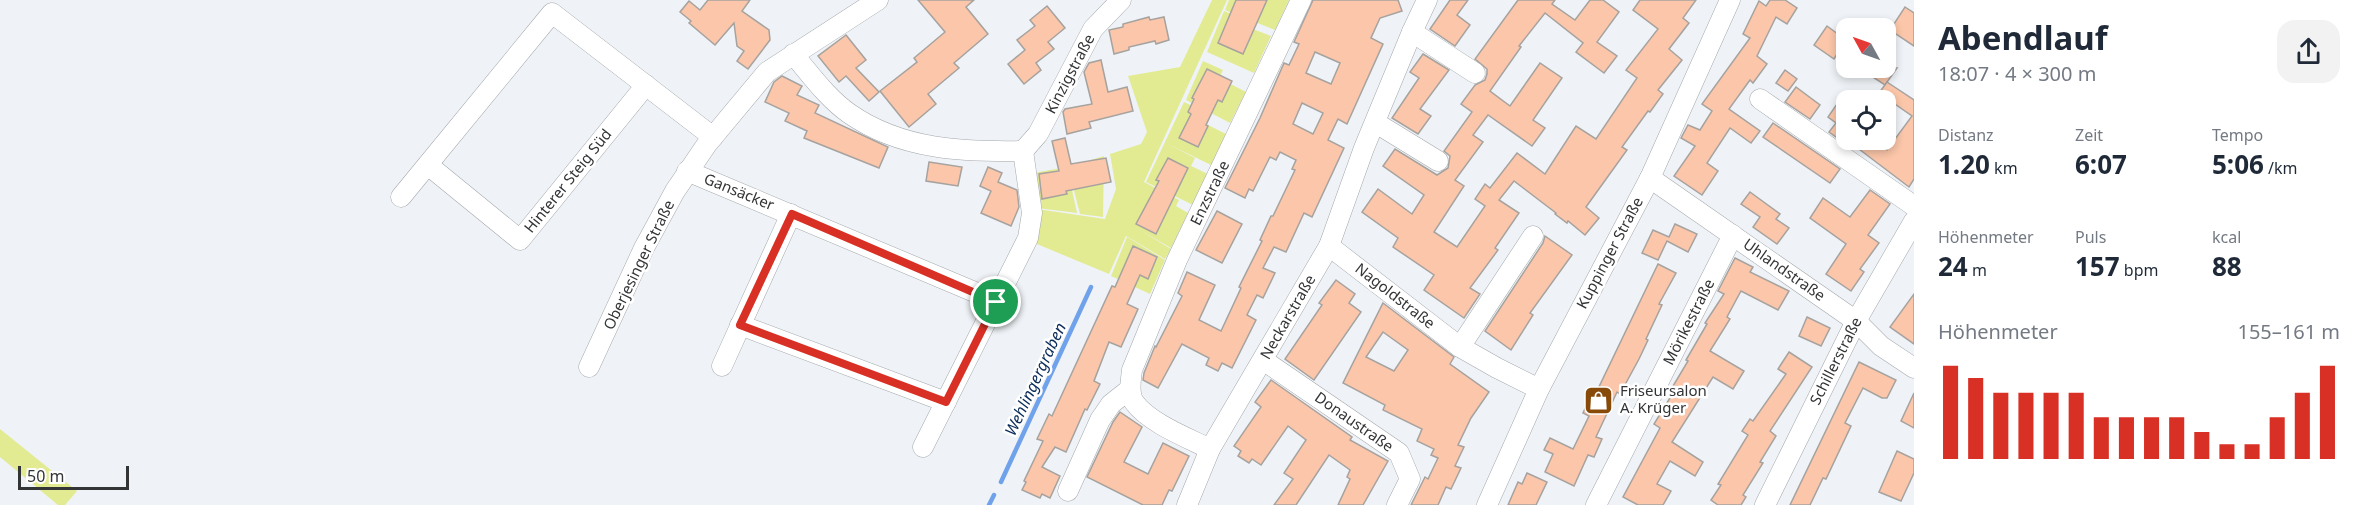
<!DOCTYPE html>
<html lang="de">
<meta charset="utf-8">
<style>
:root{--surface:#fff;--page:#f2f2f3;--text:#1f2937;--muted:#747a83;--accent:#d93025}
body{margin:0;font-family:"Noto Sans",sans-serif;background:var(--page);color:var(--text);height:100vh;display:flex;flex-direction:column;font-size:22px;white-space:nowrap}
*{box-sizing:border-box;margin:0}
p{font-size:20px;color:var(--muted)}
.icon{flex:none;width:33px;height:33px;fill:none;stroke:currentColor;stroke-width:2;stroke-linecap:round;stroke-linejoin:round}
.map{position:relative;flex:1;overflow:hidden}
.details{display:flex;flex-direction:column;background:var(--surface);width:450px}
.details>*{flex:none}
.needle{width:39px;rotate:310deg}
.fabs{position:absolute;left:1836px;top:18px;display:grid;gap:12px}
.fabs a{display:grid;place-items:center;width:60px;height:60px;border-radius:12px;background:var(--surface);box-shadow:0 3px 9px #0003;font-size:30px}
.scale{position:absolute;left:18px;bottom:15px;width:111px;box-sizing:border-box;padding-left:6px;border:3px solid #333436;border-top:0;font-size:16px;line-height:21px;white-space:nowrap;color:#333436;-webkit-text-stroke:4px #fff;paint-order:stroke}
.pin{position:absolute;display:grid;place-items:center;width:51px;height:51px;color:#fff;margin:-26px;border:3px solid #fff;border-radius:50%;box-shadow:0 2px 6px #0007}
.round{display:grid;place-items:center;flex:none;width:63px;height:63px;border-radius:18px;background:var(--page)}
.headline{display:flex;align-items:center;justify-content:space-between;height:102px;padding:0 24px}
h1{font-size:33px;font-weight:700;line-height:45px}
.metrics{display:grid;grid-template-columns:repeat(3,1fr);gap:9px;height:102px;padding:6px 24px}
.metrics div{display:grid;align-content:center}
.metrics b{font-size:26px;font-weight:700}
.metrics small{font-size:16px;font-weight:400}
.metrics p{font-size:16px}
.chart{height:168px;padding:12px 24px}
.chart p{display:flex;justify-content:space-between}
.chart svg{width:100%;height:108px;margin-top:6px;stroke:var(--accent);stroke-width:6}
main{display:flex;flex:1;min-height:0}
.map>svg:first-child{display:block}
.green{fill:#e2eb92}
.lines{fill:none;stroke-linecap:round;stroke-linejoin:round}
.stream{stroke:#6fa2eb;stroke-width:4.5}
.building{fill:#fbc6a9;stroke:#a6a29f;stroke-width:1.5;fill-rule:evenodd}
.minor-casing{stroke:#a4a8ac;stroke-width:21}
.minor{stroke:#fff;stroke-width:20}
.route-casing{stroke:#fff;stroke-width:12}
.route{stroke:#d93025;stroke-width:8}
.labels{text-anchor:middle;stroke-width:5;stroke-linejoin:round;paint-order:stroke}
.street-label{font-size:15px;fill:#333436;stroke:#fff}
.poi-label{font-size:15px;fill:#333436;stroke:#fff;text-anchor:start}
.water-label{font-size:16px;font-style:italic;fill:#0b2c5a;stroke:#fff}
</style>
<main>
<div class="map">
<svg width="1914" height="505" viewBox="0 0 1914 505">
<rect width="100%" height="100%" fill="#eff3f7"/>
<g class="green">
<path d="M1212 0H1227L1144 182 1179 200 1176 206 1188 213 1171 248 1140 230 1171 249 1165 259 1126 236 1109 274 1032 242 1037 209 1105 219 1116 189 1110 154 1141 144 1147 132 1128 76 1180 67Z"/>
<path d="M1229 0H1289L1275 30 1225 10Z"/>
<path d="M1224 11 1242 18 1240 24 1271 36 1254 73 1207 52Z"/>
<path d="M1203 61 1223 70 1219 78 1246 92 1230 123 1186 100Z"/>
<path d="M1184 102 1203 111 1200 121 1226 134 1211 165 1168 144 1195 158 1191 166 1208 174 1193 205 1146 182Z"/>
<path d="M1104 156 1103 217 1080 214 1068 167Z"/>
<path d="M1067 167 1077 213 1037 208 1033 173Z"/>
<path d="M1127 237 1165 260 1150 294 1111 276Z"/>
<path d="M0 429 77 491 65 505H58L0 457Z"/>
</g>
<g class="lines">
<g class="stream">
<path d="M1001 482 1091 287"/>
<path d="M989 505 994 495"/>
</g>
</g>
<g class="building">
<path d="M708 0H750L742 11 769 30 770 40 748 69 737 61 744 51 737 46 734 23 715 45 689 23 691 21 680 12 689 1 700 10Z"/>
<path d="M918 0H974L966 7 988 34 954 63 959 68 928 94 936 104 909 127 880 91 917 62 914 58 945 32Z"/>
<path d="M1236 0H1267L1243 54 1218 43Z"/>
<path d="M1313 0H1398L1402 11 1380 18 1371 38 1383 44 1347 124 1338 119 1328 140 1344 148 1312 217 1304 213 1286 252 1274 247 1263 268 1275 273 1263 298 1257 295 1247 315 1256 320 1232 368 1222 363 1218 371 1206 365 1209 358 1182 344 1158 388 1143 380 1144 373 1155 346 1156 347 1182 296 1178 293 1187 272 1215 285 1199 320 1221 331 1241 288 1239 287 1262 241 1260 240 1271 216H1273L1295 170 1292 169 1296 160 1280 152 1276 160 1270 157 1253 191 1249 189 1245 198 1225 188 1260 118 1284 63 1289 65 1299 44 1294 42ZM1315 52 1340 63 1331 84 1306 73ZM1302 103 1323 113 1313 134 1293 124Z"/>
<path d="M1450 0H1468L1457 15 1470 25 1455 46 1430 29Z"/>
<path d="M1518 0H1555L1552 4 1575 20 1590 0H1603L1619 12 1597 42 1617 56 1604 73 1576 52 1583 43 1545 13 1519 46 1521 47 1490 91 1510 106 1540 63 1562 78 1533 120 1545 128 1532 146 1488 115 1473 135 1483 142 1455 180 1464 186 1434 232 1457 247 1485 206 1475 199 1485 184 1490 188 1517 153 1545 174 1576 126 1596 139 1637 78 1626 70 1658 29 1633 10 1640 0H1696L1683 18 1689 23 1669 49 1682 60 1658 90 1663 94 1650 112 1648 111 1622 147 1627 150 1586 207 1599 218 1585 235 1568 221 1567 223 1555 214 1556 213 1514 181 1499 200 1519 213 1495 248 1498 250 1470 288 1480 294 1464 318 1424 290 1434 275 1393 247 1398 238 1362 212 1378 189 1412 214 1424 195 1383 166 1395 149 1437 175 1448 168 1450 156 1444 151 1472 112 1461 104 1475 85 1485 80 1487 74V69L1475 59Z"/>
<path d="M1770 0H1785L1797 8 1787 24 1776 17 1757 56 1767 64 1753 83 1750 80 1729 109 1760 131 1751 143 1730 128 1707 163 1718 171 1702 195 1674 176 1695 146 1681 138 1688 125 1700 130 1712 111 1702 104 1750 38 1743 34 1759 1 1766 6Z"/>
<path d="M1047 6 1065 28 1048 42 1054 49 1036 63 1041 70 1024 84 1008 64 1025 50 1017 40 1035 26 1030 20Z"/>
<path d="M1905 7 1914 13V46L1890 30Z"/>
<path d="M1149 17 1150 20 1164 17 1169 40 1156 44 1155 41 1129 47V50L1114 54 1109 30 1123 27V24Z"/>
<path d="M1827 26 1846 40 1834 59 1814 45Z"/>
<path d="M846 35 866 60 856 68 879 92 869 101 846 76 839 82 818 56Z"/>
<path d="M1423 54 1449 70 1420 109 1431 116 1418 134 1392 118 1419 78 1410 72Z"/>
<path d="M1101 60 1108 92 1127 87 1133 111 1089 122 1091 128 1067 134 1063 112 1065 109 1092 104 1084 72 1089 63Z"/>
<path d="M1859 68H1897L1885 85Z"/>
<path d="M1207 69 1232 81 1222 102 1218 100 1206 125 1208 126 1198 147 1179 138 1191 114 1188 112 1194 99 1192 98Z"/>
<path d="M1785 70 1797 79 1788 91 1776 83Z"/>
<path d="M782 76 802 86 797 95 819 105 815 113 888 147 879 168 804 138 807 131 785 121 789 113 765 102 774 82Z"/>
<path d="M1887 82 1914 100V179L1909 187 1851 143 1849 146 1829 132 1836 123 1828 117 1837 104 1845 110 1846 108V140H1872L1887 150 1912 116 1879 93Z"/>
<path d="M1796 87 1820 105 1810 119 1785 102Z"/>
<path d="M1773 123 1840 169 1830 183 1763 137Z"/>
<path d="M1065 138 1071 164 1106 158 1111 182 1066 191 1067 194 1042 199 1039 174 1059 171 1052 141Z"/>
<path d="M1168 158 1188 168 1156 234 1136 224 1159 181 1156 180Z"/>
<path d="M929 162 962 167 958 186 926 181Z"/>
<path d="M988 167 1002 173 998 182 1017 190 1019 207 1011 226 981 213 991 191 980 186Z"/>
<path d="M1870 190 1890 204 1868 235 1879 243 1860 269 1864 272 1851 291 1826 274 1846 244 1810 218 1823 198 1850 217Z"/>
<path d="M1750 192 1780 214 1776 219 1789 228 1777 244 1753 227 1760 217 1741 204Z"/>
<path d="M1217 211 1242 224 1222 263 1196 250Z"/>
<path d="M1675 224 1697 234 1688 252 1667 241 1658 260 1642 253 1653 230 1669 237Z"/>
<path d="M1545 236 1572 255 1530 313 1533 315 1511 350 1485 331 1543 243Z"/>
<path d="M1133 246 1157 257 1148 279 1140 275 1127 304 1138 309 1121 347 1109 342 1094 381 1100 384 1087 410 1085 409 1066 452 1055 447 1042 467 1060 476 1050 498 1042 494 1040 498 1022 490 1026 482 1024 481 1043 441 1037 439 1049 414 1052 416 1112 286 1115 287Z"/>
<path d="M1735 258 1753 267 1750 272 1789 291 1778 310 1741 291 1727 317 1730 319 1710 351 1744 371 1733 389 1713 377 1672 442 1703 462 1695 476 1670 461 1657 484 1671 491 1663 505H1638L1623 497 1660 428 1654 424 1673 393 1670 391 1688 361 1686 360 1707 324 1705 323 1724 294 1718 291Z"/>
<path d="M1658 264 1676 273 1659 304 1662 305 1646 339 1648 340 1639 359 1620 394 1617 392 1596 437 1602 439 1594 457 1588 455 1574 486 1545 472 1553 454 1544 450 1550 438 1573 449 1589 416 1583 413 1592 394 1595 395Z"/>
<path d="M1336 280 1355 294 1349 303 1361 312 1314 380 1285 359 1322 305 1319 303Z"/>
<path d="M1914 294V344L1890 327Z"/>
<path d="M1383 303 1454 357 1450 364 1489 392 1471 418 1458 445 1464 447 1455 466 1461 468 1451 489 1446 487 1438 505H1411L1425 477 1428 479 1438 458 1431 455 1434 449 1417 441 1422 429 1383 410 1385 405 1343 383ZM1383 332 1408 350 1394 371 1366 357Z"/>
<path d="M1807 317 1830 328 1821 346 1799 336Z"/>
<path d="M1789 352 1812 367 1770 431 1776 436 1760 462 1763 463 1743 495 1746 497 1741 505H1718L1711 500 1721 485 1718 484 1748 435 1742 431 1750 419 1753 421 1786 374 1778 369Z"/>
<path d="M1859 362 1896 380 1887 398H1882L1863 388 1845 423 1851 426 1826 479 1823 478 1810 505H1790Z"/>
<path d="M1271 380 1352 437 1350 440 1388 461 1363 505H1338L1350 479 1347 477 1350 470 1329 455 1296 505H1274L1293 479 1284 473 1306 440 1288 426 1261 465 1252 459 1249 463 1238 456 1241 451 1234 446 1261 407 1255 402Z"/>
<path d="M1914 393V428L1901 421Z"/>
<path d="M1120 412 1142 427 1124 462 1148 474 1163 443 1189 456 1172 491 1169 490 1162 505H1143L1087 477 1113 422Z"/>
<path d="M1897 451 1914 459V473L1901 501 1879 492Z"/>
<path d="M1527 473 1547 482 1536 505H1508L1518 482 1522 484Z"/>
</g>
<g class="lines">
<defs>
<g id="minor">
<path d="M1412 32 1475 73"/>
<path d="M793 54C811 75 828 99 850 114 902 150 964 152 1023 151L1038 134 1093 29 1121 0"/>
<path d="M1760 99 1914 206"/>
<path d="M1376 123 1438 161"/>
<path d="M428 165 520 240 646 85"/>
<path d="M687 171 996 301"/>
<path d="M1650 178 1856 321 1881 346 1914 368"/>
<path d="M401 197 552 13 713 137"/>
<path d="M1329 246 1460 347 1497 368 1539 389"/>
<path d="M740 325 946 402"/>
<path d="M1460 347 1533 236"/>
<path d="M1263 360 1399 453 1410 479 1397 505"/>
<path d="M722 366 791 214"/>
<path d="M589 367 644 248 675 191 707 144 767 72 878 0"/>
<path d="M923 447 1028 238 1032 213 1023 151"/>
<path d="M1210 449C1188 438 1149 423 1134 402 1128 393 1131 380 1132 370L1177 260 1301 0"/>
<path d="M1068 491 1100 420 1111 404 1130 389"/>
<path d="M1187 505 1210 449 1329 246 1364 148 1412 32 1427 0"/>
<path d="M1487 505 1539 389 1650 178 1730 0"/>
<path d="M1596 505 1733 235"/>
<path d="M1765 505 1856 321 1914 221"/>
</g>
</defs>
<use href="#minor" class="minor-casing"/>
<use href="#minor" class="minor"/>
</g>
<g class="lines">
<defs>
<path id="route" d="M792 214 996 302 946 402 740 325Z"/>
</defs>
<use href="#route" class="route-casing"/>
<use href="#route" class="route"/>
</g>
<defs>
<symbol id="shop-square" viewBox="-11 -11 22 22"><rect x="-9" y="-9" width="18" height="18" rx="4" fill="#874a09" stroke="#fff"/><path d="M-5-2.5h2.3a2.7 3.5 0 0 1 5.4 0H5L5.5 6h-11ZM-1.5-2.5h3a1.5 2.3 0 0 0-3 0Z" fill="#fff"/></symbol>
</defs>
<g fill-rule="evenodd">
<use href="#shop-square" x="1582" y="384" width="33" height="33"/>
</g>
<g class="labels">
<g class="street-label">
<text transform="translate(1070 74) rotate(-62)" y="5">Kinzigstraße</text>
<text transform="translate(568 181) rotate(-51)" y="5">Hinterer Steig Süd</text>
<text transform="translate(739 192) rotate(22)" y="5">Gansäcker</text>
<text transform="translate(1210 193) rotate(-64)" y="5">Enzstraße</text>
<text transform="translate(1610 253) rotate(-62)" y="5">Kuppinger Straße</text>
<text transform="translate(639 265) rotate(-64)" y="5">Oberjesinger Straße</text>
<text transform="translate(1784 270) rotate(35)" y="5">Uhlandstraße</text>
<text transform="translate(1395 296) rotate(38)" y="5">Nagoldstraße</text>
<text transform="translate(1288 317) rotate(-60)" y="5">Neckarstraße</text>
<text transform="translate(1689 322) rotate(-63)" y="5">Mörikestraße</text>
<text transform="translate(1836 361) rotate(-63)" y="5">Schillerstraße</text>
<text transform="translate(1354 422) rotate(35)" y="5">Donaustraße</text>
</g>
<g class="poi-label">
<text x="1620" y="396">Friseursalon<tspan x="1620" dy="17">A. Krüger</tspan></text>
</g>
<g class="water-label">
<text transform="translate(1035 379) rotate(-65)" y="6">Wehlingergraben</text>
</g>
</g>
</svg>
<div class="fabs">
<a><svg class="needle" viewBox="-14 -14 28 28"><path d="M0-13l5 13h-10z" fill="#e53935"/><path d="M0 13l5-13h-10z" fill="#747a83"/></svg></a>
<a><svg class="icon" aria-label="locate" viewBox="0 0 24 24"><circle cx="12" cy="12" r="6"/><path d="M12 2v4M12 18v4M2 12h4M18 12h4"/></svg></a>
</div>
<div class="scale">50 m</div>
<div class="pin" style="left:996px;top:302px;background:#1e9e55"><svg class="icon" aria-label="arrive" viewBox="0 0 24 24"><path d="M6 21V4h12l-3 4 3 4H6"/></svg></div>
</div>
<section class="details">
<div class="headline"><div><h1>Abendlauf</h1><p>18:07 · 4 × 300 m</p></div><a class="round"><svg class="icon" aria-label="share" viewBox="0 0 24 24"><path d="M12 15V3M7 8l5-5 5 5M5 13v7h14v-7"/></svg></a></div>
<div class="metrics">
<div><p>Distanz</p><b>1.20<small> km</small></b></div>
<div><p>Zeit</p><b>6:07</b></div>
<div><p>Tempo</p><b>5:06<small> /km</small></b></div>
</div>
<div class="metrics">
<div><p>Höhenmeter</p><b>24<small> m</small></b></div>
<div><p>Puls</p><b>157<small> bpm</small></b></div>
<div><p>kcal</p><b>88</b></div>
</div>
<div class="chart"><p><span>Höhenmeter</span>155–161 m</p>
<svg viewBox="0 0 160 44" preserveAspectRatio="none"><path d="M5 44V6M15 44V11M25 44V17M35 44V17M45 44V17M55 44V17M65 44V27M75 44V27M85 44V27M95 44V27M105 44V33M115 44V38M125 44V38M135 44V27M145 44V17M155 44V6"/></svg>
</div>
</section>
</main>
